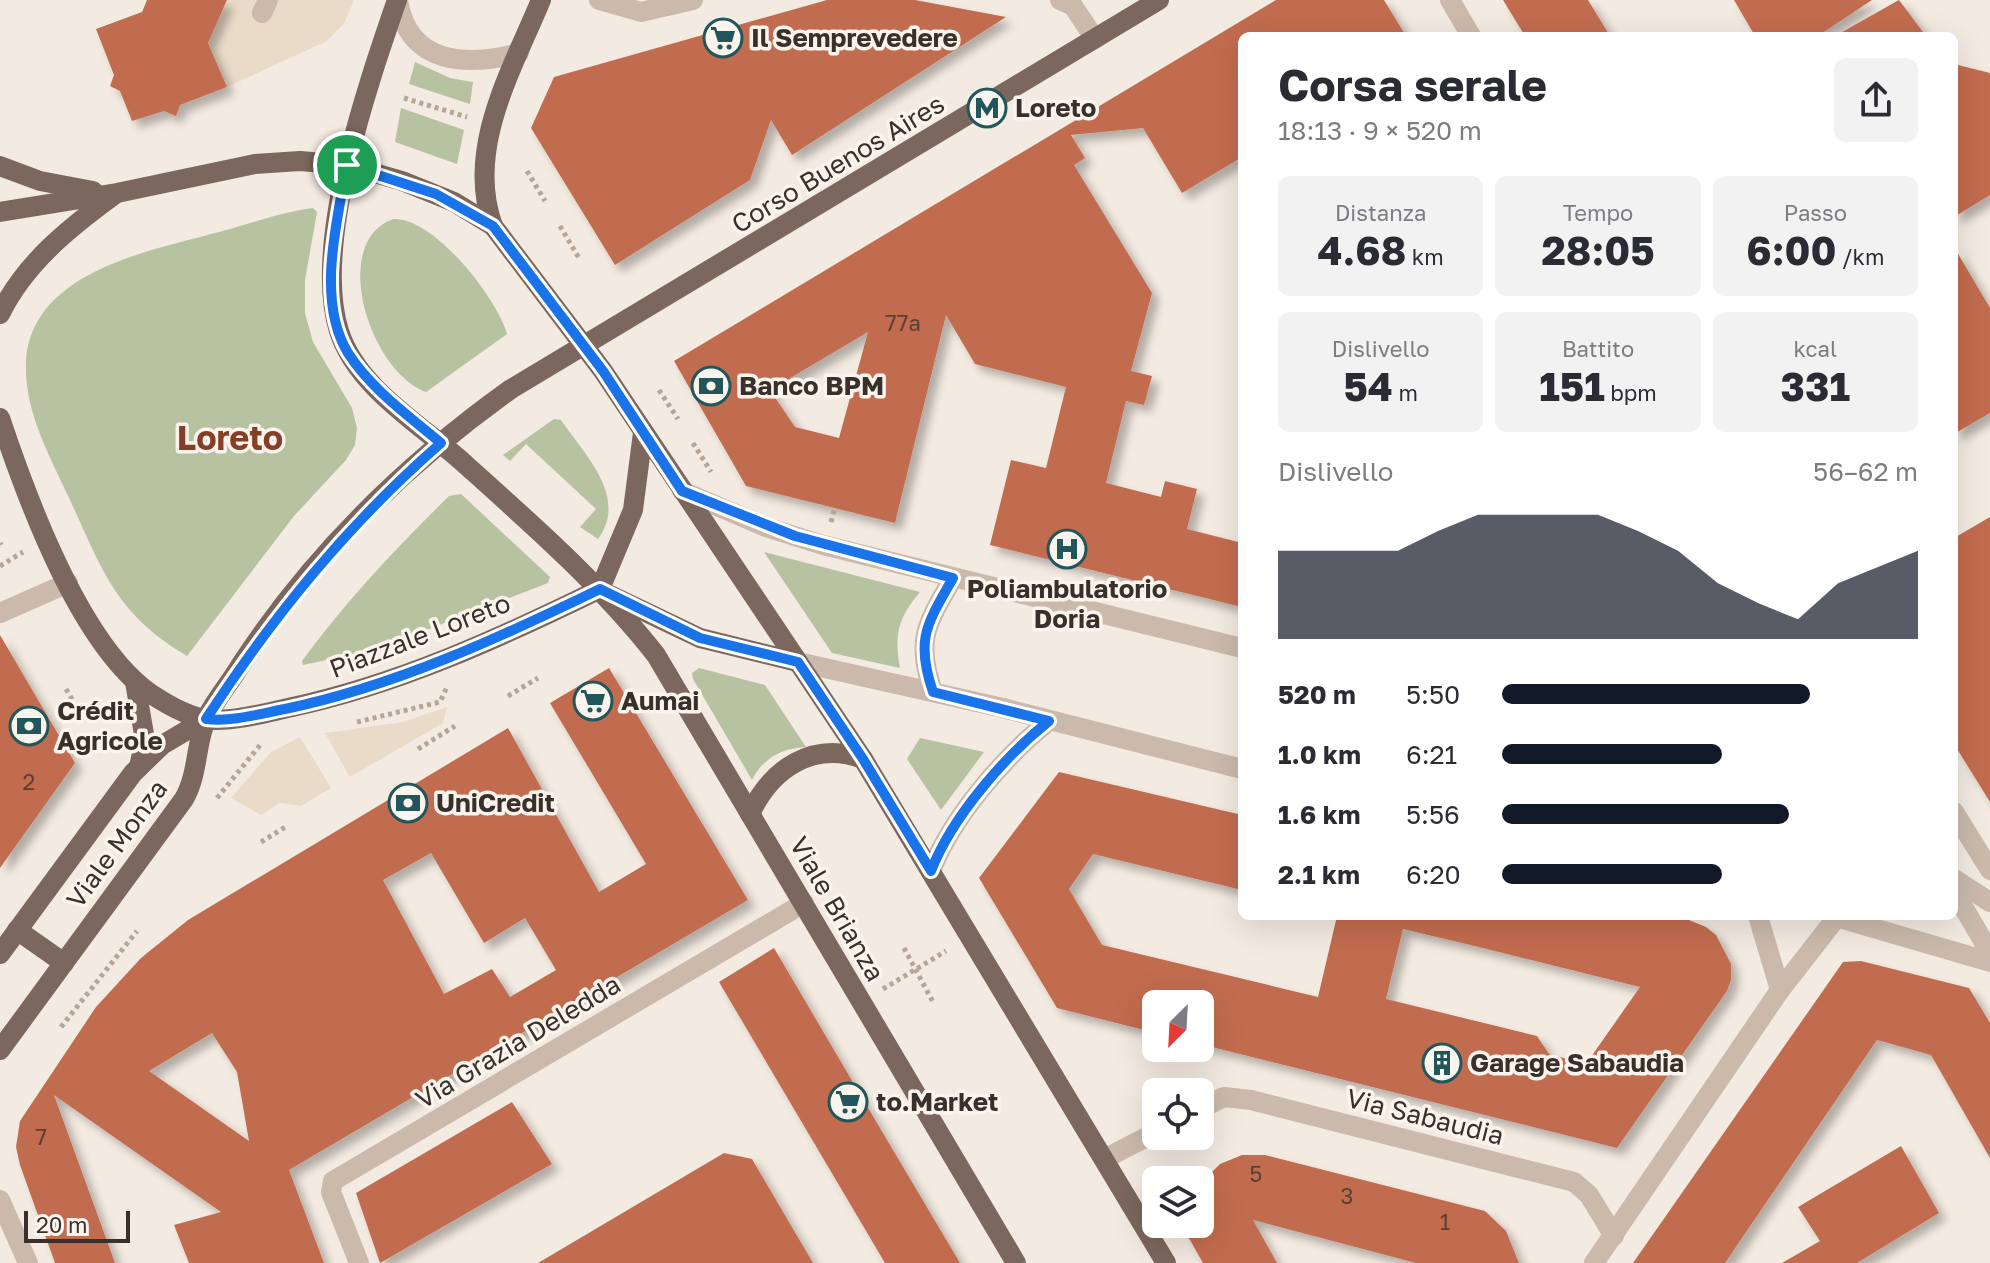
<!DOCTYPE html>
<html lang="it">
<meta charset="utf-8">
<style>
:root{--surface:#fff;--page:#f2f2f3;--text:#2b2b33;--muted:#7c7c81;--accent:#111827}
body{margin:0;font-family:"Golos Text",sans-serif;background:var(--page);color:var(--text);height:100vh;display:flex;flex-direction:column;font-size:30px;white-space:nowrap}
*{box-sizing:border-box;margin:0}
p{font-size:26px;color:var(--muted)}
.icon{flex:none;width:44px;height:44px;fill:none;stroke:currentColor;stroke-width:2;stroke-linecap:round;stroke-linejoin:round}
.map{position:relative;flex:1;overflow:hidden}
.details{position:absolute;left:1238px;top:32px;width:720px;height:888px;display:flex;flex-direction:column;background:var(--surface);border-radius:12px;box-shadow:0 8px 32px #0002}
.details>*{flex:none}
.needle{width:52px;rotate:204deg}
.tools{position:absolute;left:1142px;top:990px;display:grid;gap:16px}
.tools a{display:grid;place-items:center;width:72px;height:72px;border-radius:12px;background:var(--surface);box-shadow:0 8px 32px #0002;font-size:40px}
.scale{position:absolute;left:24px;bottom:20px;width:106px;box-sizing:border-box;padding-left:8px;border:4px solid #39302b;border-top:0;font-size:22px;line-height:28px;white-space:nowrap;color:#39302b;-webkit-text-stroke:6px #faf4ed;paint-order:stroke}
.pin{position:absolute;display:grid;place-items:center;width:68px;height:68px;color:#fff;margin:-34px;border:4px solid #fff;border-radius:50%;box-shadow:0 2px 8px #0007}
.round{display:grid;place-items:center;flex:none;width:84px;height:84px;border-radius:12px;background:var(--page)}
.summary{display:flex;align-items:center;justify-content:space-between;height:136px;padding:0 40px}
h1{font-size:44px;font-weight:700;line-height:60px}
.figures{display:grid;grid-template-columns:repeat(3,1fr);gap:12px;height:136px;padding:8px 40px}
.figures div{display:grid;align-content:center;border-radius:12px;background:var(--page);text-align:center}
.figures b{font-size:40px;font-weight:700}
.figures small{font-size:22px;font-weight:400}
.figures p{font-size:22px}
.chart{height:224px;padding:16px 40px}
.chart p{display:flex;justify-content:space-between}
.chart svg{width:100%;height:144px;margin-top:8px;fill:var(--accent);opacity:.7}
ul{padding:0 40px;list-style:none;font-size:26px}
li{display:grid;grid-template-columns:128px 96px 1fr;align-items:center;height:60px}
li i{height:20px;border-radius:10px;background:var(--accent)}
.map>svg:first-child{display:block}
.green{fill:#b6c2a0}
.plaza{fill:#eadbc8}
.building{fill:#c26c4f;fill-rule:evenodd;filter:url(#shadow)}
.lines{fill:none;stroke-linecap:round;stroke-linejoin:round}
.path{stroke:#b7a596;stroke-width:5;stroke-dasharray:4 4;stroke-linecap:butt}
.minor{stroke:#cbbaac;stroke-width:20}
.major{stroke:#7b675d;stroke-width:20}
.route-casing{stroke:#fff;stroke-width:16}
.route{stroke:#1a73e8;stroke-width:10}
.labels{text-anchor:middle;stroke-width:7;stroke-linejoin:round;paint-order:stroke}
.number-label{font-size:22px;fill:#5b3f34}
.poi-label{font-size:26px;font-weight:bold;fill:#39302b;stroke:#faf4ed;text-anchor:start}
.street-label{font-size:26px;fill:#39302b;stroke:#faf4ed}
.district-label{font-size:34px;font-weight:bold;fill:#863e26;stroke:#faf4ed}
</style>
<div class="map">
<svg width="1990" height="1263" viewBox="0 0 1990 1263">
<defs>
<filter id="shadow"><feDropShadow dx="7" dy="7" stdDeviation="4" flood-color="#0004"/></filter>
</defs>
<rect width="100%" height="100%" fill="#f3eae1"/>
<g class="green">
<path d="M415 62 450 78 473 82 470 104 409 84Z"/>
<path d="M401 108 464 130 457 164 395 142Z"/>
<path d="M313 208 317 212 305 280V313L313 342 352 408 357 428 355 445 346 460 294 516 187 656C115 613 103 571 70 500 50 456 24 412 26 362 31 271 150 251 219 232 250 224 281 212 313 208Z"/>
<path d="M393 219C434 217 497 298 507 334L426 392C369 371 329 242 393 219Z"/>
<path d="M554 419 561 420C584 454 629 497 598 539L580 527 596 509 526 444 510 461 503 455Z"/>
<path d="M461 494 550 577 548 583 377 649 303 665 302 661C346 601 396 548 449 496Z"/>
<path d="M764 552 920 592C898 618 894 634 900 668L832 653Z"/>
<path d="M699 668 765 685 806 747C782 748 763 758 752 780L693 679 692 673Z"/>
<path d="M920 738 984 752 941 810 907 759Z"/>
</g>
<g class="plaza">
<path d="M227 0H354L345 22 327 41 227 87 208 43Z"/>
<path d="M447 707 443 723 350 777 325 733 403 722Z"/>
<path d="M300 737 331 788 301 806 280 803 261 815 231 798 271 752Z"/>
</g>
<g class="building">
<path d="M147 0H227L208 43 227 87 180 105 176 116 164 111 132 121 120 91 110 86 114 75 96 29 142 12Z"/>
<path d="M827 0H915L1006 17 792 155 771 120 750 180 615 265 531 128 554 77Z"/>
<path d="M1276 0H1384L1406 36H1242V157L1182 193 1143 128 1071 135 1085 158 1074 165 1152 293 1131 371 1152 376 1144 405 1126 401 1106 483 1161 497 1165 481 1197 489 1187 529 1242 543V607L990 545 1011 460 1046 468 1066 387 975 364 946 315 895 523 746 486 674 361ZM868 332 839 438 795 427 770 390Z"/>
<path d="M1503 0H1588L1610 36H1525Z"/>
<path d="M1734 0H1872L1818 36H1755Z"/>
<path d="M1899 0 1926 36H1835Z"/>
<path d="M1954 64 1990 73V195L1954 217Z"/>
<path d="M1954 247 1990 308V413L1954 434Z"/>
<path d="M1990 517V802L1954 744V538Z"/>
<path d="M0 635 75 763 0 868Z"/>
<path d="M609 668 748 900 289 1170 324 1263H189L174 1225 221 1212 54 1095 115 1263H55L20 1165 16 1147 20 1121 96 1007 141 958 188 920 508 728 599 892 646 864 550 703ZM431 853 484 943 525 918 556 970 510 997 492 969 444 994 383 880ZM212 1033 237 1072 249 1141 149 1071Z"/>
<path d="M1059 772 1242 815V890L1093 854 1069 889 1102 945 1318 997 1337 916H1679L1706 927 1716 935 1731 964V980L1727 991 1617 1148 1200 1044V1004H1156V1033L1057 1008 979 878ZM1403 929 1479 947 1640 987 1586 1064 1549 1054 1537 1036 1386 999Z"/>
<path d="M774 948 874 1118 960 1263H885L719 982Z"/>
<path d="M1861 961 1969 988 1990 1023V1158L1931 1055 1877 1040 1725 1263H1633L1843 962Z"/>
<path d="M512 1102 552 1164 380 1263 356 1193Z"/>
<path d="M1901 1146 1939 1213 1857 1263H1782L1820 1241 1798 1207Z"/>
<path d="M724 1153 752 1159 813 1263H538Z"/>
<path d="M1242 1155H1265L1485 1211 1506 1231 1519 1263H1416L1253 1220 1277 1263H1203L1181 1224H1200V1184L1220 1164Z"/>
</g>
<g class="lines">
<g class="path">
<path d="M404 98 467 117"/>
<path d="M527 171 545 201"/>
<path d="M560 226 579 258"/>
<path d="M659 390 678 419"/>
<path d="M693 443 711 472"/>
<path d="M831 522 835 507"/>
<path d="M0 543 1 545"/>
<path d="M0 566 23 552"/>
<path d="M66 689 83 718"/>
<path d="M508 696 538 678"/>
<path d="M357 722 440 702 447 687"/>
<path d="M418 749 455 726"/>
<path d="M217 798 261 744"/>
<path d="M261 842 287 826"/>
<path d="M904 948 933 1002"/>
<path d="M883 989 946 951"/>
<path d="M61 1027 137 931"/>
</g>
<g class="minor">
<path d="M398 0C408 65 467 67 519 53"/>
<path d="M599 0 641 12 693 0"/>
<path d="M1060 0 1073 6 1095 39"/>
<path d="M1450 0 1471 36"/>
<path d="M262 13 268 0"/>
<path d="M682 491 766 527 823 545 1242 648"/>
<path d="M0 613 68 583"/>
<path d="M798 662 1003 708 1242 769"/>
<path d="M933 692C915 639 927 624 953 578"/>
<path d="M1954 812 1990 870"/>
<path d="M931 871C952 817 1004 757 1049 721"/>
<path d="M1954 879 1990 902"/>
<path d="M1954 891 1990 953"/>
<path d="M1758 916 1780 990"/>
<path d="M1832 916 1990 962"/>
<path d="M1200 1109 1224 1097 1251 1100 1574 1182 1589 1195 1614 1236"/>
<path d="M1104 1159 1156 1132"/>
<path d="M0 1200 28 1263"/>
<path d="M359 1263 331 1192 333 1181 804 903"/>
<path d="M1594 1263 1780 990 1837 917"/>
</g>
<g class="major">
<path d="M397 0C368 84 312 245 339 331 357 389 425 427 467 466 534 526 601 585 656 655L1016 1263"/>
<path d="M0 166 40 181 93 191"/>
<path d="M0 212 117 193 255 164 300 161 347 165 402 181 454 202 493 226 603 371 863 759 1166 1263"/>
<path d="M493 226C465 149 512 70 541 0"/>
<path d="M0 314C25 263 69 228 114 195"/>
<path d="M0 418C27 499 83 655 159 699 175 709 197 720 216 720 240 720 265 713 288 708 397 685 500 638 600 589L633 510 643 433"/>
<path d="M610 595 700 638 798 662"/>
<path d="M135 682 145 740 139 767"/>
<path d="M750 814C771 769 813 740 863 759"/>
<path d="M17 930 64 963"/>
<path d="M0 954 133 773 162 745 206 719"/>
<path d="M0 1050 184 799C199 773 195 743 207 717 215 700 230 683 240 666 311 557 406 464 511 389L1159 0"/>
</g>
</g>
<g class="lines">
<defs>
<path id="route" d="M347 165 436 194 493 226 603 371 682 491 795 536 953 578C927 624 915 639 933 692L1049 721C1004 757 952 817 931 871L863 759 798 662 700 638 600 589C499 638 395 686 285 709 259 714 232 722 206 719 274 615 348 524 441 443 409 416 371 389 348 353 316 301 337 221 347 165Z"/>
</defs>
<use href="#route" class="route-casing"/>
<use href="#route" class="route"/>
</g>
<defs>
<symbol id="supermarket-ring" viewBox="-11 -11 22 22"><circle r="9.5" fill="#faf4ed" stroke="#21565a" stroke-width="1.5"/><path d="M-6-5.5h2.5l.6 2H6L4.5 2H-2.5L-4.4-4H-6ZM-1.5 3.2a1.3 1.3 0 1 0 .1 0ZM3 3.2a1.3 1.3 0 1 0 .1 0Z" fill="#21565a"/></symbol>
<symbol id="metro-ring" viewBox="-11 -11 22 22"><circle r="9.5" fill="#faf4ed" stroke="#21565a" stroke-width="1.5"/><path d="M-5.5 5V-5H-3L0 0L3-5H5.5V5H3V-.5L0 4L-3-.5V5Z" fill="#21565a"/></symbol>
<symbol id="bank-ring" viewBox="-11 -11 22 22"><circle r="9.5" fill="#faf4ed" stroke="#21565a" stroke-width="1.5"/><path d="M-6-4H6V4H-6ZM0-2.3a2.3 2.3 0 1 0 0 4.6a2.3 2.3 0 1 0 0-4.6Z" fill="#21565a"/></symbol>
<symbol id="hospital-ring" viewBox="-11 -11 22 22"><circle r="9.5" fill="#faf4ed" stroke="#21565a" stroke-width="1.5"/><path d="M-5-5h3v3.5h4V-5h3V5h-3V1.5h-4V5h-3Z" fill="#21565a"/></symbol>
<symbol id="building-ring" viewBox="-11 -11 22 22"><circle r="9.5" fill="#faf4ed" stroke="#21565a" stroke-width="1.5"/><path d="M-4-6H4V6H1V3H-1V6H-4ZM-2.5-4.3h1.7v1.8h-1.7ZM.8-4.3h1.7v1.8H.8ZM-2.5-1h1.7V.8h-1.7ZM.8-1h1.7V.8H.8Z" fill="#21565a"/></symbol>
</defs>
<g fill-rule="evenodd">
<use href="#supermarket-ring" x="701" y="16" width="44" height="44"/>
<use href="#metro-ring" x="965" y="86" width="44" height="44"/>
<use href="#bank-ring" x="689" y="364" width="44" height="44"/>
<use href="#hospital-ring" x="1045" y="527" width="44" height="44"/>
<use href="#supermarket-ring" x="571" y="679" width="44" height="44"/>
<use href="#bank-ring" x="7" y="704" width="44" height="44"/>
<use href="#bank-ring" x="386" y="781" width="44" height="44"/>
<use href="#building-ring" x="1420" y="1041" width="44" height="44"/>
<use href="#supermarket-ring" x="826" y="1080" width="44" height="44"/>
</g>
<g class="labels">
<g class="number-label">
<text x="903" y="331">77a</text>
<text x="29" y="790">2</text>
<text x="41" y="1145">7</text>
<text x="1256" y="1182">5</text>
<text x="1347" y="1204">3</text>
<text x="1445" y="1230">1</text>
</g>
<g class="poi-label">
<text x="751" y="47">Il Semprevedere</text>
<text x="1015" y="117">Loreto</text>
<text x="739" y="395">Banco BPM</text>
<text x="1067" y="598" text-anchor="middle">Poliambulatorio<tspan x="1067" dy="30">Doria</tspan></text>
<text x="621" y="710">Aumai</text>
<text x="57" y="720">Crédit<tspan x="57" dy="30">Agricole</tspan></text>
<text x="436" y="812">UniCredit</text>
<text x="1470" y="1072">Garage Sabaudia</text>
<text x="876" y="1111">to.Market</text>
</g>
<g class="street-label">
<text transform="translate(838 164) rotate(-31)" y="9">Corso Buenos Aires</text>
<text transform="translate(420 636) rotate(-21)" y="9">Piazzale Loreto</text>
<text transform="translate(117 844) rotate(-54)" y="9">Viale Monza</text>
<text transform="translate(837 909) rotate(60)" y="9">Viale Brianza</text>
<text transform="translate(518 1042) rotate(-31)" y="9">Via Grazia Deledda</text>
<text transform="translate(1425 1117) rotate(14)" y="9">Via Sabaudia</text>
</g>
<g class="district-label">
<text x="230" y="450">Loreto</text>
</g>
</g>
</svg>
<div class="tools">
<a><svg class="needle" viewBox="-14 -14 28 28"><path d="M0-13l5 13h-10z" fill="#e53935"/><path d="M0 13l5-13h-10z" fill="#7c7c81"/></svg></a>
<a><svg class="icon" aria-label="locate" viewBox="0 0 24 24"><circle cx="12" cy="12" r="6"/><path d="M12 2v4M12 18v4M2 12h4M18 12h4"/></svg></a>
<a><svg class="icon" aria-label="layers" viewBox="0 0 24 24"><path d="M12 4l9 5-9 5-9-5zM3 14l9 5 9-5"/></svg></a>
</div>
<div class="scale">20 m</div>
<div class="pin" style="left:347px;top:165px;background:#1e9e55"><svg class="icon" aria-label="arrive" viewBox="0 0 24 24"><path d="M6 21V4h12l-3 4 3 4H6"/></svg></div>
<section class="details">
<div class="summary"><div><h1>Corsa serale</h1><p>18:13 · 9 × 520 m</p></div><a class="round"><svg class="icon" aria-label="share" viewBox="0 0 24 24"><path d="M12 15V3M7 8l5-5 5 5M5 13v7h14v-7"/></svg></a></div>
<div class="figures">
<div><p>Distanza</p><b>4.68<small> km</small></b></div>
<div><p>Tempo</p><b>28:05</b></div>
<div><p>Passo</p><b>6:00<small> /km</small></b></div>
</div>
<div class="figures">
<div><p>Dislivello</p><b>54<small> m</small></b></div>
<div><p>Battito</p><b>151<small> bpm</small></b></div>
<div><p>kcal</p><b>331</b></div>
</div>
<div class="chart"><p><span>Dislivello</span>56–62 m</p>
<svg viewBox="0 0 160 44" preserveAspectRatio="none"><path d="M0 44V17L10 17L20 17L30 17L40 11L50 6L60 6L70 6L80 6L90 11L100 17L110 27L120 33L130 38L140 27L150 22L160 17V44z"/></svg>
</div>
<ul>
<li><b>520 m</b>5:50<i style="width:74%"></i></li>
<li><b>1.0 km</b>6:21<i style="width:53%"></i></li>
<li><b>1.6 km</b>5:56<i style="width:69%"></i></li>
<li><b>2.1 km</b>6:20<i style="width:53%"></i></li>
</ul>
</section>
</div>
